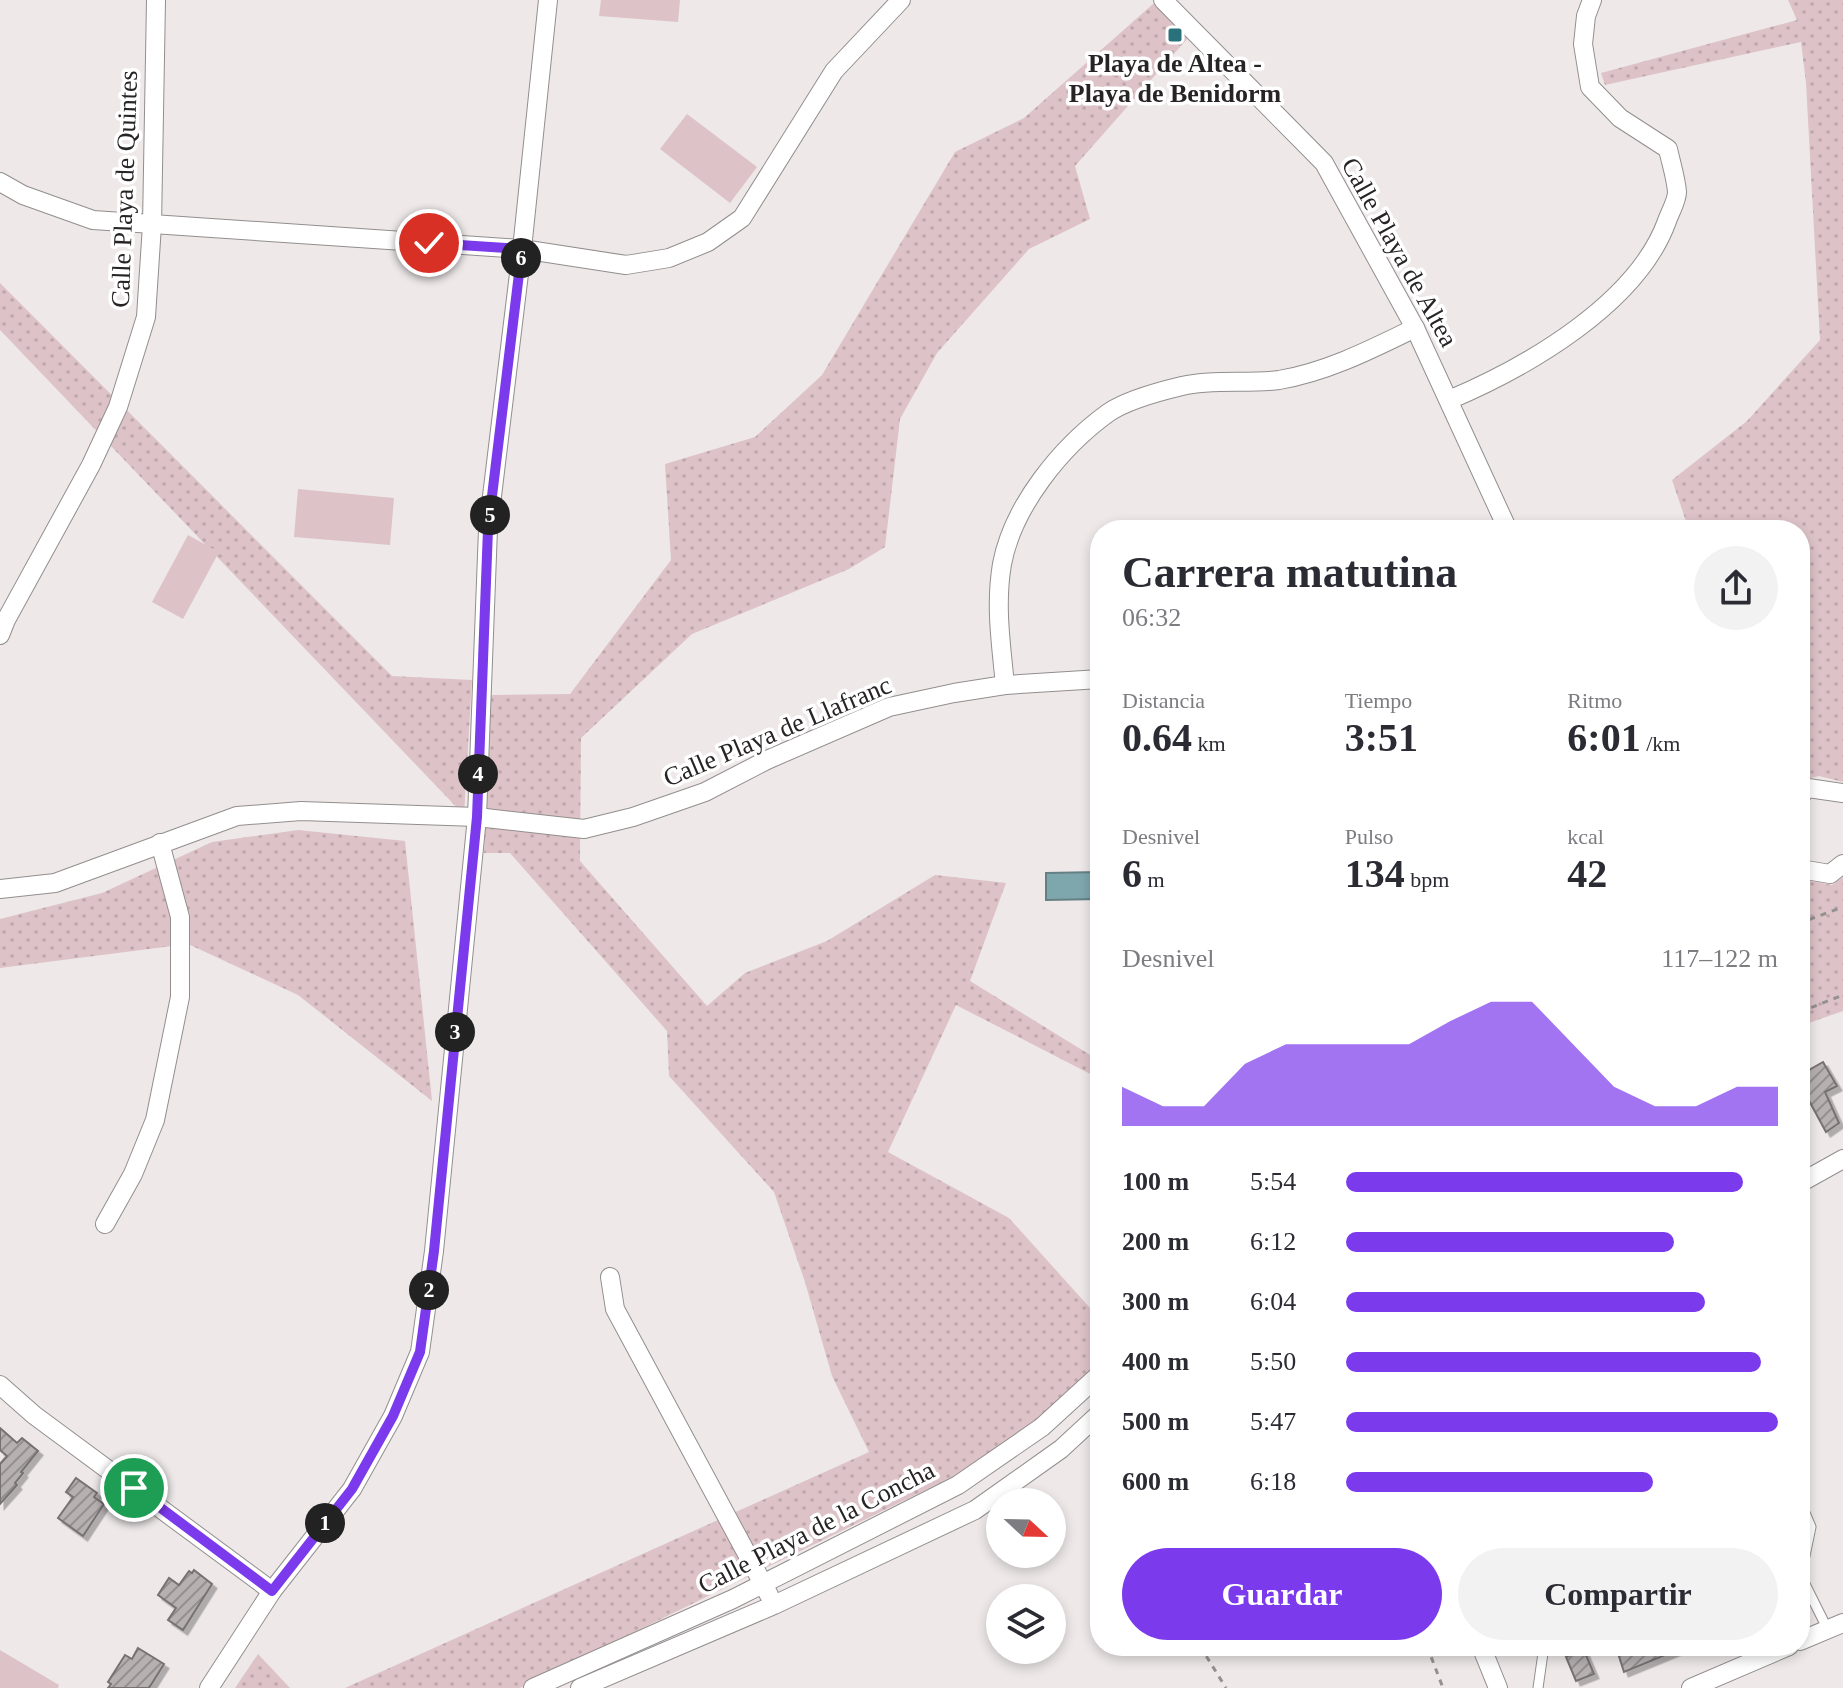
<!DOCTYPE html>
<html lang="es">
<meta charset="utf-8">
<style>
:root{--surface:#fff;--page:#f2f2f3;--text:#2b2b33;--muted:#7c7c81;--accent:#7c3aed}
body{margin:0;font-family:"Times New Roman",serif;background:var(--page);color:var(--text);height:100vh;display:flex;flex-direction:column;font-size:30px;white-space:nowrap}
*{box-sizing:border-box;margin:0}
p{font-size:26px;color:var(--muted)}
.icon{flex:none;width:44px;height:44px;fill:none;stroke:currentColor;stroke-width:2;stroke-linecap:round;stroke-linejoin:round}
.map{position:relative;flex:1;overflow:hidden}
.drawer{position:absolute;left:1090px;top:520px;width:720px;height:1136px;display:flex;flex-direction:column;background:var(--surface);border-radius:32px;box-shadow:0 4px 12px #0003}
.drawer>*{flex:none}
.needle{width:52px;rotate:112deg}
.buttons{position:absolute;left:986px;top:1488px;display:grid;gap:16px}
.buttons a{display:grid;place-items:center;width:80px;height:80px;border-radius:50%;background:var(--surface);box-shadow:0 4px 12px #0003;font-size:40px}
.pin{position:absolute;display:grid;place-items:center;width:68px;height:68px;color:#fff;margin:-34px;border:4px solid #fff;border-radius:50%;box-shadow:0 2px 8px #0007}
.km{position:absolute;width:40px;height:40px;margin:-20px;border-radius:50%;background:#222;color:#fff;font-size:22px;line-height:40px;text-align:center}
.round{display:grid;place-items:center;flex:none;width:84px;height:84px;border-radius:42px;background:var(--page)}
.overview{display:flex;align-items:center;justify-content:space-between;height:136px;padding:0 32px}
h1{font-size:44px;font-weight:800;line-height:60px}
.stats{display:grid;grid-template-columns:repeat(3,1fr);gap:12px;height:136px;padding:8px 32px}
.stats div{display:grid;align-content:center}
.stats b{font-size:40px;font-weight:800}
.stats small{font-size:22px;font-weight:400}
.stats p{font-size:22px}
.chart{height:224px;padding:16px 32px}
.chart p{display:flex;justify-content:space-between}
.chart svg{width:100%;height:144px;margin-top:8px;fill:var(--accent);opacity:.7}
.cta{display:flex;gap:16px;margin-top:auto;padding:16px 32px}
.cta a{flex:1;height:92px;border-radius:48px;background:var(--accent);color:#fff;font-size:32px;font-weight:800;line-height:92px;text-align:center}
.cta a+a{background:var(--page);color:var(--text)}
ul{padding:0 32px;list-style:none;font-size:26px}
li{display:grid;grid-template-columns:128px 96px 1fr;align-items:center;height:60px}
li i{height:20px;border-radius:10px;background:var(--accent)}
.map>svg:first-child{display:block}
.grass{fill:url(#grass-dots)}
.pitch{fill:#ddc3c7}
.water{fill:#7ea7ad;stroke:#648084;stroke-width:2}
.building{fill:url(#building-hatch);stroke:#777172;stroke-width:2;filter:url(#shadow)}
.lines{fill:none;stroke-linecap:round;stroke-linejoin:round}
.service-casing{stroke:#938e8e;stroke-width:11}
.minor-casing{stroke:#938e8e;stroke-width:20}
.path{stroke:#959192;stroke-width:3;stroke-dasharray:6 6;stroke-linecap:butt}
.service{stroke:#fff;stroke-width:9}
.minor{stroke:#fff;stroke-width:18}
.route-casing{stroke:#fff;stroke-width:16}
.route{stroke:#7c3aed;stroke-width:10}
.poi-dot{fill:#29727b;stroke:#fff;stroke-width:3}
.labels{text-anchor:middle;stroke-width:7;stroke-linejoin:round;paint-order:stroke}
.poi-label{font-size:26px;font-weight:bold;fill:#272425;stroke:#fff}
.street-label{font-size:26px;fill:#272425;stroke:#fff}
</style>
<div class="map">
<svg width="1843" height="1688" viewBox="0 0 1843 1688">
<defs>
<pattern id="grass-dots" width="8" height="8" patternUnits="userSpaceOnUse" patternTransform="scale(2)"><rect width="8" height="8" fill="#ddc3c7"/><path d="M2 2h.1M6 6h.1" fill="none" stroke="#bea7ab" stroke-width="1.8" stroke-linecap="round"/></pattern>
<pattern id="building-hatch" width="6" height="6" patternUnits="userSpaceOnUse" patternTransform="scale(2)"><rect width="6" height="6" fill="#b6b0b1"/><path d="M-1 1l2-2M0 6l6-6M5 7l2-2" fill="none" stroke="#948f90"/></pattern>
<filter id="shadow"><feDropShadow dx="4.5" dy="4.5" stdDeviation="0" flood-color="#0004"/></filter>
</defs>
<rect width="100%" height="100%" fill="#eee8e9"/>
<g class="grass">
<path d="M1788 0H1843V782L1819 776 1800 781V530H1689L1672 480 1747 421 1820 340 1806 83 1801 42 1605 85 1601 73 1797 20Z"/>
<path d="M1153 4 1188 38 1075 166 1090 219 1029 249 937 353 900 419 885 547 849 569 692 634 581 738 580 861 707 1006 745 973 827 941 935 875 1006 883 970 981 1100 1061V1079L956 1005 888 1152 1009 1218 1100 1319V1362L1027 1429 952 1477 520 1688H345L869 1452 832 1376 805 1282 774 1192 669 1076 667 1031 510 853H484L491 695 570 694 671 560 665 464 755 437 822 375 955 152 1024 118Z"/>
<path d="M0 283 392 676 472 680 464 815 0 330Z"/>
<path d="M298 830 405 841 432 1101 298 995 188 944 0 968V919L102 893 212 842Z"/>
<path d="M1843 877V1011L1800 1026V879L1832 885Z"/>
<path d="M258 1654 290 1688H235Z"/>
</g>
<g class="pitch">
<path d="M601 0H680L678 22 599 16Z"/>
<path d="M687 114 757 167 730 203 660 149Z"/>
<path d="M298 489 394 498 390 545 294 537Z"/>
<path d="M188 535 219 552 183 619 152 602Z"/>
<path d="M0 1650 59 1685 58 1688H0Z"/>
</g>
<path class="water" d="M1100 872V899L1046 900V873Z"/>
<g class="building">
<path d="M1823 1062 1837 1086 1825 1092 1839 1123 1826 1132 1800 1084V1075Z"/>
<path d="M0 1428 17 1443 22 1438 38 1451 21 1472 23 1473 15 1483 17 1485 0 1504V1464L7 1456 0 1450Z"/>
<path d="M76 1478 97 1493 94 1497 104 1504 83 1536 58 1518 73 1497 66 1492Z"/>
<path d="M194 1570 212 1584 183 1630 168 1620 176 1608 158 1595 169 1578 179 1585 189 1571 192 1573Z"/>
<path d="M1625 1646H1687L1624 1672 1617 1650Z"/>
<path d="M138 1648 164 1664 149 1688H108L111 1684 108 1682 125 1655 132 1659Z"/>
<path d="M1583 1648 1594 1674 1576 1681 1566 1657Z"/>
</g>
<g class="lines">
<defs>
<g id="service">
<path d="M1800 1501 1811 1527 1801 1575"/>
<path d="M1800 1574 1828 1630"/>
<path d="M1538 1688 1544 1646"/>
</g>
<g id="minor">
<path d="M1163 0 1324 163 1415 328 1508 530"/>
<path d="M0 182 23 195 93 220 522 249 626 265 669 258 708 242 742 218 834 71 901 0"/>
<path d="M1449 400C1527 367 1637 304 1667 221 1670 212 1677 201 1677 192 1676 178 1671 163 1668 149L1620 118 1590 87 1583 44 1586 16 1592 0"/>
<path d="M0 635 6 620 91 465 118 407 146 317 152 225 156 0"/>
<path d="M1005 685C1001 644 995 605 1002 564 1013 506 1061 447 1108 413 1125 401 1161 391 1182 386 1212 379 1248 384 1279 380 1327 372 1372 349 1415 328"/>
<path d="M1800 796 1808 788 1843 793"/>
<path d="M1800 869 1830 874 1843 864"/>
<path d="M0 889 55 883 237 816 301 811 477 817 584 829 633 817 705 792 767 760 889 707 954 693 1005 685 1100 679"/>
<path d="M1800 1183 1843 1159"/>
<path d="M105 1224 133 1174 155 1120 180 997V917L160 843"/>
<path d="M610 1277 615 1309 769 1595"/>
<path d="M0 1385 34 1415 272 1591"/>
<path d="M1800 1641 1843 1623"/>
<path d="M1481 1646 1498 1688"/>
<path d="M209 1688 272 1591 352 1489 393 1416 420 1352 434 1251 477 817 488 529 522 249 548 0"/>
<path d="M533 1688 733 1599 958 1485 1042 1427 1100 1374"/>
<path d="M580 1688 774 1605 975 1510 1061 1449 1100 1413"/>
<path d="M1691 1688 1789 1646"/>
</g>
</defs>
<use href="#service" class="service-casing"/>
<use href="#minor" class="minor-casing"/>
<g class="path">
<path d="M1800 927 1808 920 1843 907"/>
<path d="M1800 1012 1843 995"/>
<path d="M1200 1646 1226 1688"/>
<path d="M1427 1646 1443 1688"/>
</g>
<use href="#service" class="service"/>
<use href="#minor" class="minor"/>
</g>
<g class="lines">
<defs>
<path id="route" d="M134 1488 272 1591 352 1489 393 1416 420 1352 434 1251 477 817 488 529 522 249 429 243"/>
</defs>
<use href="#route" class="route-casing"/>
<use href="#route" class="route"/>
</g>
<rect class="poi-dot" x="1167" y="27" width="16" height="16" rx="4"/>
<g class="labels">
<g class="poi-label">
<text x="1175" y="72">Playa de Altea -<tspan x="1175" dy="30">Playa de Benidorm</tspan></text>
</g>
<g class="street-label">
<text transform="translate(124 189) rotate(-88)" y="9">Calle Playa de Quintes</text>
<text transform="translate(1400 252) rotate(61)" y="9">Calle Playa de Altea</text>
<text transform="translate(777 731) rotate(-23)" y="9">Calle Playa de Llafranc</text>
<text transform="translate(816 1527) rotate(-27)" y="9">Calle Playa de la Concha</text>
</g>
</g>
</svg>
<div class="buttons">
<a><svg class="needle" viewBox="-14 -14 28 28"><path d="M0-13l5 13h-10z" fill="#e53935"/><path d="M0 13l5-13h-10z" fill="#7c7c81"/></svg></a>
<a><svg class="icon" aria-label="layers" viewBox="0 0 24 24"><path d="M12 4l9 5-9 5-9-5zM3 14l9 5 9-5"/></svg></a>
</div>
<div class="pin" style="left:134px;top:1488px;background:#1e9e55"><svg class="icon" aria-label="arrive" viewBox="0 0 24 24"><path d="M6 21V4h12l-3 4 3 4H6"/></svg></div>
<div class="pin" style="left:429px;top:243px;background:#d93025"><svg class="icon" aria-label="check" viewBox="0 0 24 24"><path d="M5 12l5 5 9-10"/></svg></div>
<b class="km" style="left:325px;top:1523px">1</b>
<b class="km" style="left:429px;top:1290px">2</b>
<b class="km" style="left:455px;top:1032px">3</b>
<b class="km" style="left:478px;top:774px">4</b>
<b class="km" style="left:490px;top:515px">5</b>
<b class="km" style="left:521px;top:258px">6</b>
<section class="drawer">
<div class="overview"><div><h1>Carrera matutina</h1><p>06:32</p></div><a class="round"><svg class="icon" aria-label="share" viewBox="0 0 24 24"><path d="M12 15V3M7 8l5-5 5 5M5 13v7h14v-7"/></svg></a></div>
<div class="stats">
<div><p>Distancia</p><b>0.64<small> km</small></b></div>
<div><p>Tiempo</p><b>3:51</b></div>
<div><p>Ritmo</p><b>6:01<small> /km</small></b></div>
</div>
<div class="stats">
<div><p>Desnivel</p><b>6<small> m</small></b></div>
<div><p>Pulso</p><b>134<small> bpm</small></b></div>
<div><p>kcal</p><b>42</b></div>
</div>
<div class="chart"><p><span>Desnivel</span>117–122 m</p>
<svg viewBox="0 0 160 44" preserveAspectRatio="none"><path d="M0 44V32L10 38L20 38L30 25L40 19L50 19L60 19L70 19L80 12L90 6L100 6L110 19L120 32L130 38L140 38L150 32L160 32V44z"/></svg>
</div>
<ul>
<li><b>100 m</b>5:54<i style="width:92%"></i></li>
<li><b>200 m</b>6:12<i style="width:76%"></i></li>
<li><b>300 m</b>6:04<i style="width:83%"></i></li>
<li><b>400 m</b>5:50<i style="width:96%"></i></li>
<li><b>500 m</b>5:47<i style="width:100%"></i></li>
<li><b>600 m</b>6:18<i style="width:71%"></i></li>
</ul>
<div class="cta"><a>Guardar</a><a>Compartir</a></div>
</section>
</div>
